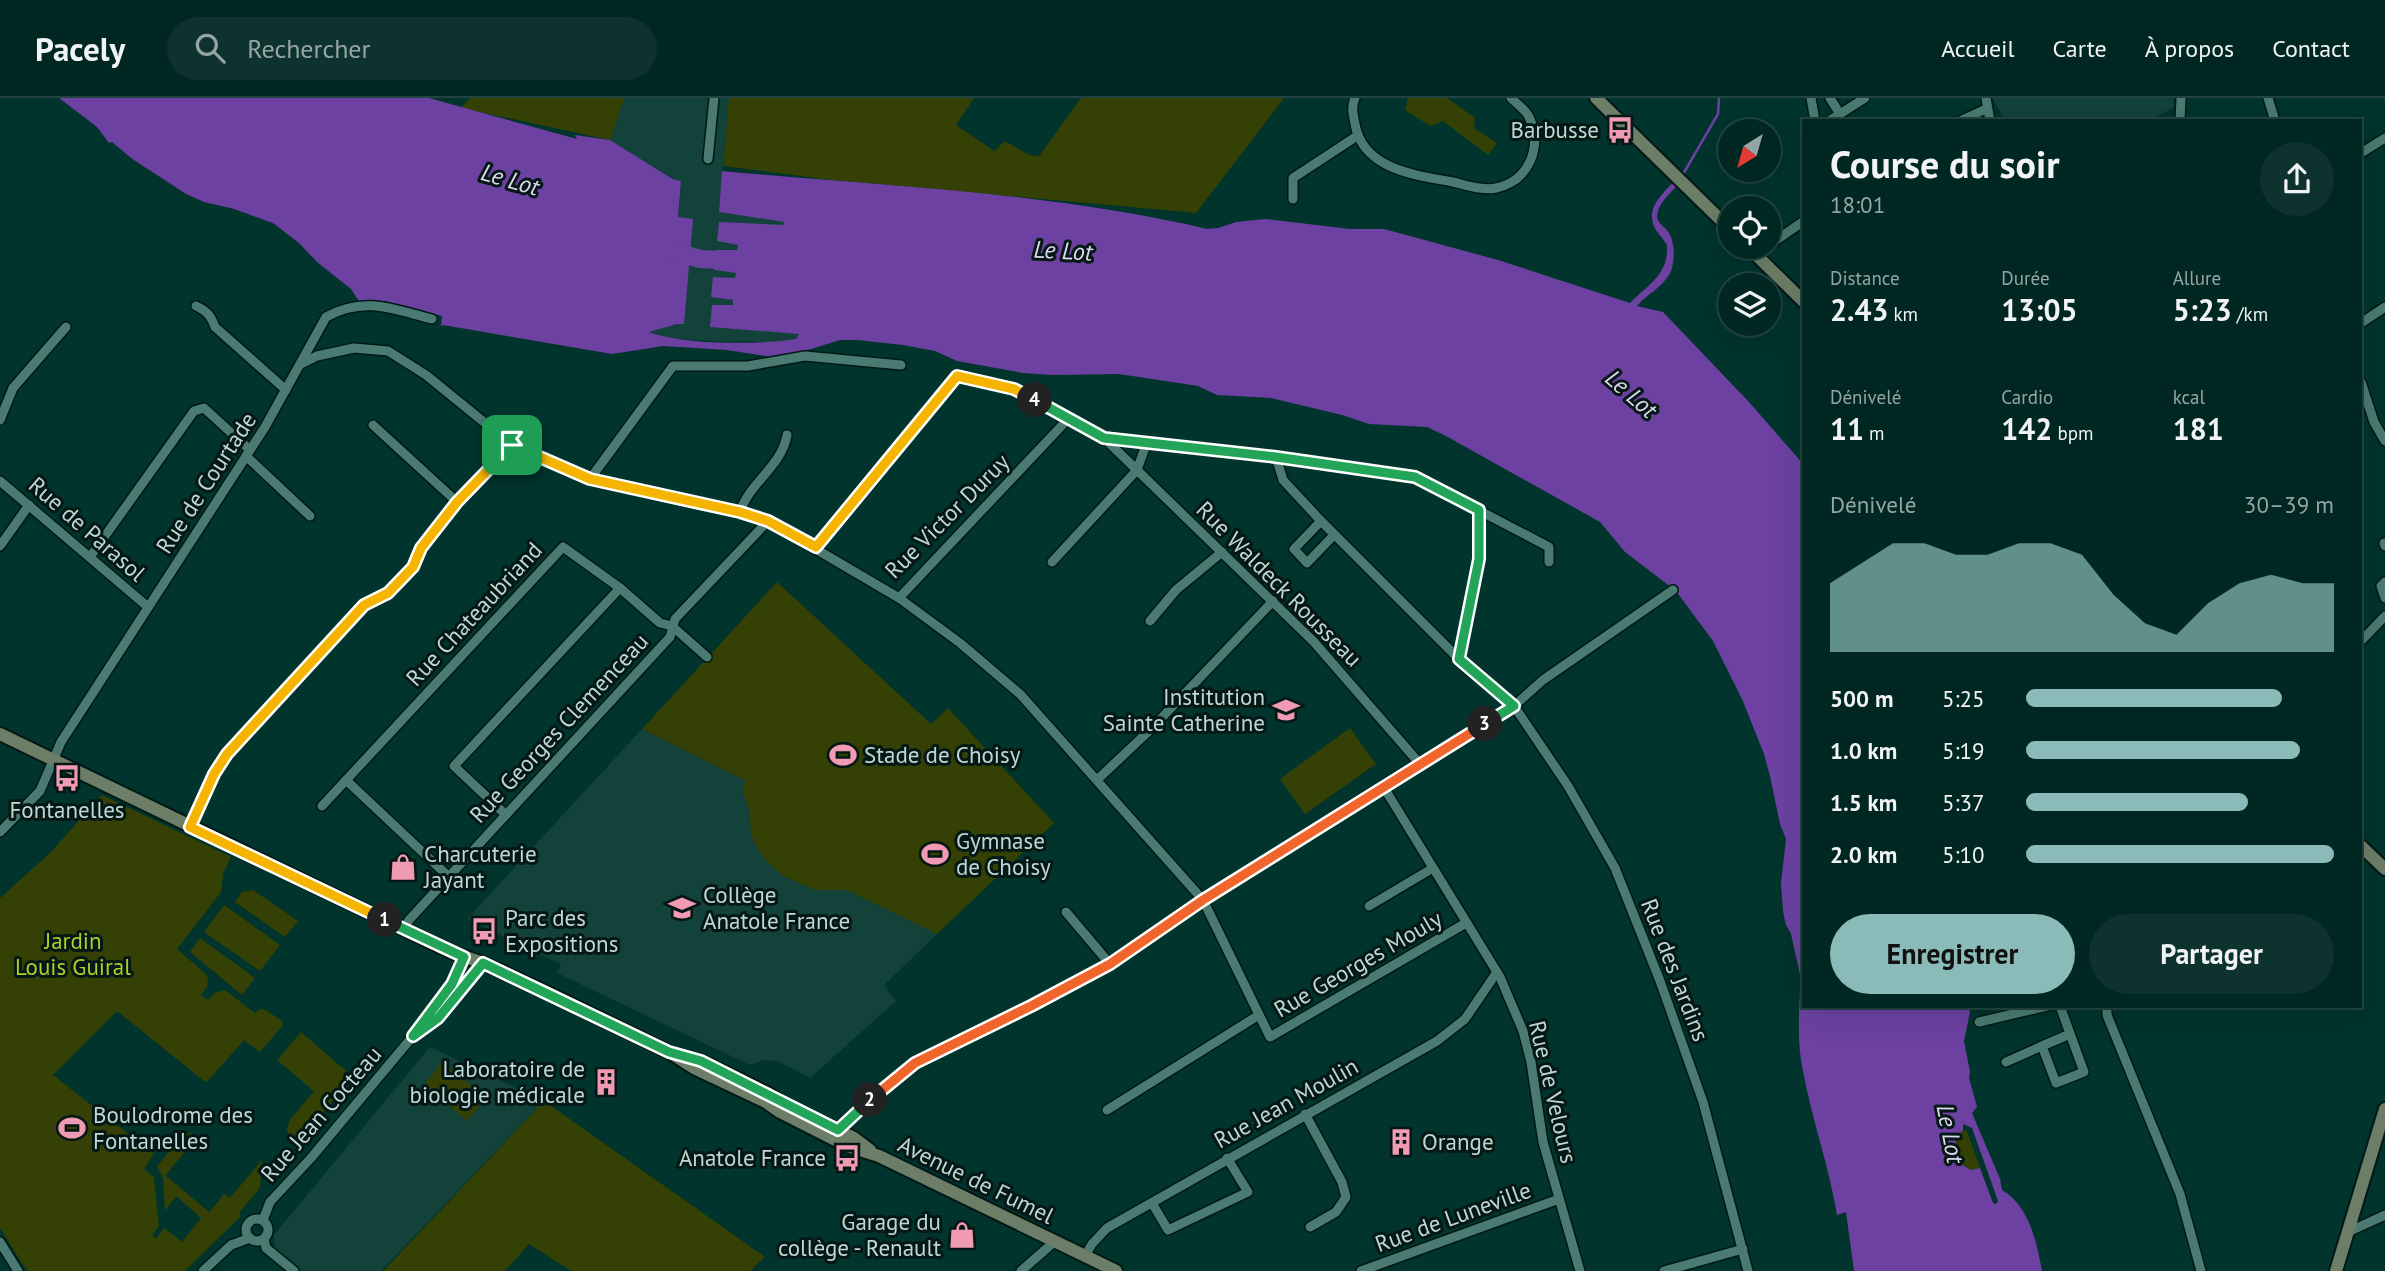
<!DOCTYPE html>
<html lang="fr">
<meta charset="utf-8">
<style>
:root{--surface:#002722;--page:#0e332f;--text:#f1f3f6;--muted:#95a5a5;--line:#224440;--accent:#8bbbb9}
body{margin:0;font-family:"PT Sans",sans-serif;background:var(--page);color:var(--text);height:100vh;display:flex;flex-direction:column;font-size:26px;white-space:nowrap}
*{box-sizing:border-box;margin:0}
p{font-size:23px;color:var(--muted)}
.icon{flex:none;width:38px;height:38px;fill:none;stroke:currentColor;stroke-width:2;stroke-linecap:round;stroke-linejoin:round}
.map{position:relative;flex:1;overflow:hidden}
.details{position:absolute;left:1802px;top:21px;width:560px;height:889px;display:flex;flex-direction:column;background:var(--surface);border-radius:0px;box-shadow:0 7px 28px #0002,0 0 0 2px var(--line)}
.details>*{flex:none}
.needle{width:46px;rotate:217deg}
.tools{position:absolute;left:1718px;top:21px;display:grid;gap:14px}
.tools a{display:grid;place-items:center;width:63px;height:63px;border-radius:50%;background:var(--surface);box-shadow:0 7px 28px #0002,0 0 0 2px var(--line);font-size:35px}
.pin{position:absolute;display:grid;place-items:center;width:60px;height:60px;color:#fff;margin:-30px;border-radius:14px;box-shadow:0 4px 10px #0006}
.km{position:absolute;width:35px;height:35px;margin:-18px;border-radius:50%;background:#222;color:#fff;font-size:19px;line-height:35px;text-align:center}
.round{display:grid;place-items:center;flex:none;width:74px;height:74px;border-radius:37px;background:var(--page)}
.summary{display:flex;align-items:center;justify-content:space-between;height:119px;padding:0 28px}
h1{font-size:38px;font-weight:700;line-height:52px}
.stats{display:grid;grid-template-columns:repeat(3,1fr);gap:10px;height:119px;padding:7px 28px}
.stats div{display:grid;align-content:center}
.stats b{font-size:30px;font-weight:700}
.stats small{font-size:19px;font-weight:400}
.stats p{font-size:19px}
.chart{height:196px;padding:14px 28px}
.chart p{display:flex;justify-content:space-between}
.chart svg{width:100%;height:126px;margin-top:7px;fill:var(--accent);opacity:.7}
.cta{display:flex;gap:14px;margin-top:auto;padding:14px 28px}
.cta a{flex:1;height:80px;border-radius:42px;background:var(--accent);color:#111;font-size:28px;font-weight:700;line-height:80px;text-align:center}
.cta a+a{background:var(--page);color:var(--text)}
ul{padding:0 28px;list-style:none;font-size:23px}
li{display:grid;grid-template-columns:112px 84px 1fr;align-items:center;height:52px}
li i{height:18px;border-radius:9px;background:var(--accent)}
header{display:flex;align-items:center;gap:42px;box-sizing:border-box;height:98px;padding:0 35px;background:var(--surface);border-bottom:2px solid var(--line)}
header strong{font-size:33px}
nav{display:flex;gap:38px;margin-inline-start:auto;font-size:24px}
.search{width:490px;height:63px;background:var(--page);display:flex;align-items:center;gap:18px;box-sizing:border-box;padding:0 24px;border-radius:38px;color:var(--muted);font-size:26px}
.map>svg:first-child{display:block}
.built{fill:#13423b}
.green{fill:#344004}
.water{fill:#6c41a1;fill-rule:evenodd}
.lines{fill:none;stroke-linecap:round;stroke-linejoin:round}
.stream{stroke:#6c41a1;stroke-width:2.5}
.river{stroke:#6c41a1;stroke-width:18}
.street-casing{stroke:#011915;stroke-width:12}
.secondary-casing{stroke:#011915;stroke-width:16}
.street{stroke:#4a7a71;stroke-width:9}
.secondary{stroke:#6d7e68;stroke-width:12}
.split-1-casing{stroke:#fff;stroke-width:14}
.split-2-casing{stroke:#fff;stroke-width:14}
.split-3-casing{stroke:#fff;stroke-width:14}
.split-4-casing{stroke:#fff;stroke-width:14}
.split-5-casing{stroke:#fff;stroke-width:14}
.split-1{stroke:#f5b400;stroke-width:9}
.split-2{stroke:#22a559;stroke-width:9}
.split-3{stroke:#f0652b;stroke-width:9}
.split-4{stroke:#22a559;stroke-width:9}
.split-5{stroke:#f5b400;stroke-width:9}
.labels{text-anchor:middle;stroke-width:6;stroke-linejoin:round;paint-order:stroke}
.poi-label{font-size:23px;fill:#bfd8d3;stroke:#051815;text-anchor:start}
.street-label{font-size:23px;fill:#bfd8d3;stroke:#051815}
.park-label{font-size:23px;fill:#adcf2a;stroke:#051815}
.water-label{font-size:24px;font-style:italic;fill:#ded5ef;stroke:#051815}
</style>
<header>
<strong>Pacely</strong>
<div class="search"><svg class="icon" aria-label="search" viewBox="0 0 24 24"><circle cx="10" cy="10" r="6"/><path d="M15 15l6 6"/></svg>Rechercher</div>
<nav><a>Accueil</a><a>Carte</a><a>À propos</a><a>Contact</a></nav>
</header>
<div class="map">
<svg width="2385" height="1173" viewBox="0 0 2385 1173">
<rect width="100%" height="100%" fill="#00342d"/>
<g class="built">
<path d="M624 0H729L719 114 784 124V128L718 143 738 146 737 152 714 172 736 175 735 180 711 199 733 202V208L800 236 796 241 766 245 746 243 728 244 664 240 647 233 677 226H684L678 120 681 85 610 42Z"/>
<path d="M1993 0H2173L2174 9 2150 23H2005Z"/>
<path d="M642 631 746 683 742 691 749 712 751 735 765 762 815 792H847L937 836 884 887 896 903 810 980 778 963 764 962 750 967 557 875 561 866 467 821Z"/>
<path d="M430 949 544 1003 381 1173H302L274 1150V1137Z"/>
</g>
<g class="green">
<path d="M470 0H624L610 42 461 10Z"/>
<path d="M729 0H974L956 27 994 53 1005 43 1029 57 1039 58 1081 0H1284L1196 115 823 81 723 68Z"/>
<path d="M1408 0H1447L1475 20 1474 30 1497 45 1488 57 1443 23 1430 28 1405 12Z"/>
<path d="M777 484 931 626 948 610 1054 725 937 836 847 792H815L783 778 765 762 754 744 751 735 749 712 742 691 746 683 642 631Z"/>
<path d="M1350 630 1376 666 1305 716 1280 681Z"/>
<path d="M102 697 231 759 223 775 221 794 177 851 208 878 207 889 201 897 208 902 214 895 225 892 255 915 260 911 266 912 282 923 283 927 260 954 244 942 208 983H204L117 913 53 977 154 1056 144 1071 154 1079 159 1128 152 1137 156 1141 164 1130 182 1144 201 1120 176 1098 165 1113 163 1080 157 1068 178 1043 191 1034 197 1039 165 1078 170 1081 209 1114 223 1098V1095L230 1100 262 1062 260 1090 239 1115 241 1118 185 1173H27L0 1130V800L51 754Z"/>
<path d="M253 792 298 823 285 839 235 804 242 794Z"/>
<path d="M224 807 280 847 260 873 204 834Z"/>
<path d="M200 840 255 880 242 897 190 854Z"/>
<path d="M301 934 353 979 295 1048 287 1033 289 1023 314 993 277 962Z"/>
<path d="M442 964 486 1000 467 1023 424 987Z"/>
<path d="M544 1003 765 1159 750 1173H571L529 1146 505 1173H383Z"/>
<path d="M1963 1032 1967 1033 1980 1070 1971 1072 1959 1065 1954 1041Z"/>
</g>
<path class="water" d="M59 0H429L577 41 575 37 610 42 673 81 681 83 678 119 693 121 684 226H677L649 234C684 247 758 247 796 241L799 236 710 229 712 207H733V202L711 199 713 179 735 180 736 175 714 172 715 152H737L738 147 717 143 719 124 783 127 784 124 719 114 722 73C884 88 1048 94 1207 131L1218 130 1236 124 1265 121 1350 131H1384L1498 162 1630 205C1649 186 1669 176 1667 147 1663 140 1656 134 1654 128 1646 109 1663 96 1674 83L1678 87C1671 94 1661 103 1658 113 1654 125 1664 127 1669 135 1675 146 1675 161 1671 173 1665 188 1647 196 1637 208L1663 214 1749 304 1804 367V908H1968L1970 914 1964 943 1970 974 1969 980 1977 1009 1972 1015 2000 1081 2002 1092C2029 1107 2037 1145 2042 1173H1854L1846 1114 1837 1117C1829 1068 1812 1022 1803 973 1797 946 1799 919 1800 891L1803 890 1791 836 1786 827 1783 813 1781 785 1786 741 1780 726 1770 678 1764 656 1742 601 1713 543 1676 493 1625 454 1600 424 1446 338 1427 329 1369 326 1342 317 1271 300 1217 297 1198 288 1119 276 1053 277 1023 275 957 263 935 253 903 247 857 242H840L811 251 773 259 727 252 663 248 612 256 443 227 441 229 442 218 385 203H359L351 191 317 164 299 145 273 125 234 111 204 104 186 96 131 60 112 44 109 45 97 29ZM1963 1026 1972 1030 1998 1103 1996 1106 1993 1105 1980 1070 1971 1072 1959 1065C1954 1051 1952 1044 1963 1032Z"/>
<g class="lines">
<path class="stream" d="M1682 78 1718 16 1719 0"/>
<path class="river" d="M669 152 700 161 738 163"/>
<defs>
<g id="street">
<path d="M1355 0C1351 9 1353 16 1355 26 1363 72 1416 77 1453 84 1466 87 1483 93 1496 90 1529 83 1543 49 1529 19 1526 12 1517 6 1511 0"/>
<path d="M1811 0 1815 23"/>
<path d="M1830 0 1840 16"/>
<path d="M1986 0 1990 23"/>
<path d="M2268 0 2275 23"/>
<path d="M1829 23 1865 0"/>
<path d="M1960 23 1986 11"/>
<path d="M2180 23 2181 0"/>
<path d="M2361 55 2385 40"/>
<path d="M708 61 714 0"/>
<path d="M1293 101V80L1357 38"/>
<path d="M1769 147 1804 123"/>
<path d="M196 208C207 213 211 218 215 229L286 292"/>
<path d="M2361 225 2385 209"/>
<path d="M301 266 317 258 354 250 388 253 426 277 512 347 590 381 740 414 768 423 899 500 1069 320"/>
<path d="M2361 284 2374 324 2385 343"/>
<path d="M0 322 13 290 66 229"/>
<path d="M373 327 457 404"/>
<path d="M1105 341 1314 544 1420 666"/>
<path d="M246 358 310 418"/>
<path d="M1276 359 1283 382 1321 423 1459 561 1514 608 1568 688 1615 770 1660 883 1703 1004 1748 1173"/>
<path d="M590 381 673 268H748L805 258 901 267"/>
<path d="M0 383 148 509"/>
<path d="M740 414C749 385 782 368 787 337"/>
<path d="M1321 423 1294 451 1307 465 1334 437"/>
<path d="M2384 445 2385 448"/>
<path d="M0 448 29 407"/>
<path d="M816 449 957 278 1014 291 1104 340 1276 359 1415 379 1549 449V464"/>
<path d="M90 459 194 313 204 310 250 352"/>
<path d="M1052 464 1137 372 1147 344"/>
<path d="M2385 484 2381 488 2385 500"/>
<path d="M899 500 960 545 1020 596 1203 802 1270 939 1466 825"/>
<path d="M1150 523 1176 492 1222 454"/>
<path d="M2361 543 2385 518"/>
<path d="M1459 561 1479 461V412"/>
<path d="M346 682 449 779"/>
<path d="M1097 682 1151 631 1273 503"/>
<path d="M1383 688 1500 879 1523 933 1531 964 1543 1044 1580 1173"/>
<path d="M322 708 563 449 620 490 660 525 672 528 707 559"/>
<path d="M506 717 454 668 620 490"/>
<path d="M190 729 214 676 227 656 364 507 388 495 413 469 421 450 457 404 512 347"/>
<path d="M0 734 40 693 61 644 265 329 326 219C364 198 393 211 432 221"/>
<path d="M1369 808 1433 770"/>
<path d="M1066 814 1110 866"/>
<path d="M404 831 409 822 670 539 675 521 768 423"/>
<path d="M2060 908 2084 974 2056 985 2042 948 2070 936"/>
<path d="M2107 908V917L2180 1096 2201 1173"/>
<path d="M1979 924 2047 908"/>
<path d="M417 935 438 920 483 865"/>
<path d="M2006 964 2042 948"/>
<path d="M1107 1012 1259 917"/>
<path d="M1305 1016 1342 1084 1346 1099 1336 1114 1310 1129"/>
<path d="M838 1032 858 1012 915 965 1031 908 1110 866 1203 802 1392 682 1514 608 1543 582 1673 492"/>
<path d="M1152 1105 1168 1132 1248 1094 1227 1060"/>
<circle cx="257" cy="1132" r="11"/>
<path d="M263 1122 270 1104 311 1060 413 938 452 886 464 859"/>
<path d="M2348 1134 2385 1117"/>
<path d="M264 1141 266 1150 294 1173"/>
<path d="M0 1144 18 1173"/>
<path d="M1085 1158 1092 1146 1107 1130 1437 943 1465 921 1497 874"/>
<path d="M203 1173 231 1147 250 1140"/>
<path d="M1021 1173 1054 1144"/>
<path d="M1361 1173 1559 1101"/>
<path d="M1664 1173 1743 1151"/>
</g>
<g id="secondary">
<path d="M1596 0 1731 132"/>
<path d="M1748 149 1804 204"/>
<path d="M0 636 451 854 483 865 544 893 669 954 694 970 766 1004 780 1014 847 1048 879 1058 1116 1173"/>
<path d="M2361 748 2385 771"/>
<path d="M684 959 701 963 769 996 784 1007 854 1040 870 1052"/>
<path d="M2336 1173 2385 1011"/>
</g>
</defs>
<use href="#street" class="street-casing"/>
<use href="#secondary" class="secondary-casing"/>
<use href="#street" class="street"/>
<use href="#secondary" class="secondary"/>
</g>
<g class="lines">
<defs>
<path id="split-1" d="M385 822 190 729 214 676 227 656 364 507 388 495 413 469 421 450 457 404 512 347"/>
<path id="split-2" d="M385 822 464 859 452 886 413 938 438 920 483 865 669 954 701 963 838 1032 870 1002"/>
<path id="split-3" d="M870 1002 915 965 1031 908 1110 866 1203 802 1485 626"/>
<path id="split-4" d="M1035 302 1104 340 1276 359 1415 379 1479 412V461L1459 561 1514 608 1485 626"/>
<path id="split-5" d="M512 347 590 381 740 414 768 423 816 449 957 278 1014 291 1035 302"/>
</defs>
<use href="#split-1" class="split-1-casing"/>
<use href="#split-2" class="split-2-casing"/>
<use href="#split-3" class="split-3-casing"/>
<use href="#split-4" class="split-4-casing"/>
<use href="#split-5" class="split-5-casing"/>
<use href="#split-1" class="split-1"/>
<use href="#split-2" class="split-2"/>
<use href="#split-3" class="split-3"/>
<use href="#split-4" class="split-4"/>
<use href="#split-5" class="split-5"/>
</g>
<defs>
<symbol id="bus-bare" viewBox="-9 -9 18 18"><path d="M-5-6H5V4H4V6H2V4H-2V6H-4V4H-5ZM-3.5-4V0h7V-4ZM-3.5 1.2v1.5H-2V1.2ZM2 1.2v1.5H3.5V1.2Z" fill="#f19ab3" stroke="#051815" stroke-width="2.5" paint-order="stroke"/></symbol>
<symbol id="school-bare" viewBox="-9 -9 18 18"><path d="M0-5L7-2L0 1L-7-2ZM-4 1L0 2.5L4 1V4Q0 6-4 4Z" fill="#f19ab3" stroke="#051815" stroke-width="2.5" paint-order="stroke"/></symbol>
<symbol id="stadium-bare" viewBox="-9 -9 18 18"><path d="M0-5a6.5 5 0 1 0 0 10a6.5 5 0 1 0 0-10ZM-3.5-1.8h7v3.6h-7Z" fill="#f19ab3" stroke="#051815" stroke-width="2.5" paint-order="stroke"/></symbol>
<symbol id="shop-bare" viewBox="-9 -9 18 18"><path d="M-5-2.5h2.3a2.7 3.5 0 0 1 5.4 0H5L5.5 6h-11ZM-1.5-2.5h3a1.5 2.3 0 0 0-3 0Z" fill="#f19ab3" stroke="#051815" stroke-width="2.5" paint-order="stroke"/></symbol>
<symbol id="building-bare" viewBox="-9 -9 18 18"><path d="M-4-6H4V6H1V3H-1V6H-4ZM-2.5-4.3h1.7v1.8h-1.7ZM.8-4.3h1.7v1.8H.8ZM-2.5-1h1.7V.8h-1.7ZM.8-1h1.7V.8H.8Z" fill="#f19ab3" stroke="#051815" stroke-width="2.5" paint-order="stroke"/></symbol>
</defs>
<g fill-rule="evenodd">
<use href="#bus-bare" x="1601" y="13" width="38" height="38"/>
<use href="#school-bare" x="1267" y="593" width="38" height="38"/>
<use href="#stadium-bare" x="824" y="638" width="38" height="38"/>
<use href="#bus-bare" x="48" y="661" width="38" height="38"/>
<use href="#stadium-bare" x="916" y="737" width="38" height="38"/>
<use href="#shop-bare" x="384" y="750" width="38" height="38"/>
<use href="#school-bare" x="663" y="791" width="38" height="38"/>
<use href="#bus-bare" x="465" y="814" width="38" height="38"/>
<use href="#building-bare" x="587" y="965" width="38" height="38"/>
<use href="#stadium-bare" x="53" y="1011" width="38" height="38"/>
<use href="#building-bare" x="1382" y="1025" width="38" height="38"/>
<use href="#bus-bare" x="828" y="1041" width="38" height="38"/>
<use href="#shop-bare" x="943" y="1118" width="38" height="38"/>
</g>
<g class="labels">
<g class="poi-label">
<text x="1599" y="40" text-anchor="end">Barbusse</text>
<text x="1265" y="607" text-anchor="end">Institution<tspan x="1265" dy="26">Sainte Catherine</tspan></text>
<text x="864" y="665">Stade de Choisy</text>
<text x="67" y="720" text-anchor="middle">Fontanelles</text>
<text x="956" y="751">Gymnase<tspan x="956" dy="26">de Choisy</tspan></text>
<text x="424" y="764">Charcuterie<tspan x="424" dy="26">Jayant</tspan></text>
<text x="703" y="805">Collège<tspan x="703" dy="26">Anatole France</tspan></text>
<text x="505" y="828">Parc des<tspan x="505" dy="26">Expositions</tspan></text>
<text x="585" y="979" text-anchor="end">Laboratoire de<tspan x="585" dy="26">biologie médicale</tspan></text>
<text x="93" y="1025">Boulodrome des<tspan x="93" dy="26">Fontanelles</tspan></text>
<text x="1422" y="1052">Orange</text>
<text x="826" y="1068" text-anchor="end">Anatole France</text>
<text x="941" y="1132" text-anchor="end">Garage du<tspan x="941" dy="26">collège - Renault</tspan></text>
</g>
<g class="street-label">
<text transform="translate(206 385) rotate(-57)" y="8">Rue de Courtade</text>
<text transform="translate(947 418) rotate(-45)" y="8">Rue Victor Duruy</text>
<text transform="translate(87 431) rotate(41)" y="8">Rue de Parasol</text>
<text transform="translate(1279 486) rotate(45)" y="8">Rue Waldeck Rousseau</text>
<text transform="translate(474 516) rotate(-47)" y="8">Rue Chateaubriand</text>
<text transform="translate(559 630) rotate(-47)" y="8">Rue Georges Clemenceau</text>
<text transform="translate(1358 866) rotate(-30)" y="8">Rue Georges Mouly</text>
<text transform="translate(1675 872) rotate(69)" y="8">Rue des Jardins</text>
<text transform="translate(1553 994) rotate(77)" y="8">Rue de Velours</text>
<text transform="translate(1286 1005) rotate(-29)" y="8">Rue Jean Moulin</text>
<text transform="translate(321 1016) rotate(-49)" y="8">Rue Jean Cocteau</text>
<text transform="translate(976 1082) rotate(26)" y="8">Avenue de Fumel</text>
<text transform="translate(1453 1119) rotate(-20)" y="8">Rue de Luneville</text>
</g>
<g class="park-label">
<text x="73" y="851">Jardin<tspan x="73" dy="26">Louis Guiral</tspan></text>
</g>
<g class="water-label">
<text transform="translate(510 82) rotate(16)" y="8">Le Lot</text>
<text transform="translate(1063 153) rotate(3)" y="8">Le Lot</text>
<text transform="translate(1631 296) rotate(41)" y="8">Le Lot</text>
<text transform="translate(1950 1036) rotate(79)" y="8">Le Lot</text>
</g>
</g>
</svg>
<div class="tools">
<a><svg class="needle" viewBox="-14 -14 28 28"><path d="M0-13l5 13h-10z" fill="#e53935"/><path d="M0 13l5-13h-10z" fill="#95a5a5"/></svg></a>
<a><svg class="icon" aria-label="locate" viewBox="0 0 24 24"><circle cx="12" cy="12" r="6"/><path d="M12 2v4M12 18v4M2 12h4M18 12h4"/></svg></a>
<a><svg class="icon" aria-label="layers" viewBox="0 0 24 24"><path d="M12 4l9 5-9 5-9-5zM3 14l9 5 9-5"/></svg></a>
</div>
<div class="pin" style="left:512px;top:347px;background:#1e9e55"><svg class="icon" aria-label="arrive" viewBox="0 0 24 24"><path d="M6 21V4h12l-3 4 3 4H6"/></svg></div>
<b class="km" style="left:385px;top:822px">1</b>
<b class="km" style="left:870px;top:1002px">2</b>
<b class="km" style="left:1485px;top:626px">3</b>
<b class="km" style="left:1035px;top:302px">4</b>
<section class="details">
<div class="summary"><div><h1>Course du soir</h1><p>18:01</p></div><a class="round"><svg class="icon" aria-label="share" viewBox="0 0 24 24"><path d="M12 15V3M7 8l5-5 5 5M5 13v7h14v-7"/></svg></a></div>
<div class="stats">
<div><p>Distance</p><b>2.43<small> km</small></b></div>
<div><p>Durée</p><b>13:05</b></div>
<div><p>Allure</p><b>5:23<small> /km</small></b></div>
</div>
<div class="stats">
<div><p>Dénivelé</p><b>11<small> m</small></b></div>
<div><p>Cardio</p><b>142<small> bpm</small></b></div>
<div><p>kcal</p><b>181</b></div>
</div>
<div class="chart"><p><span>Dénivelé</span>30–39 m</p>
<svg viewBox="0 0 160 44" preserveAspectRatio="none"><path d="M0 44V20L10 13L20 6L30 6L40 10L50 10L60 6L70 6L80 10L90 24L100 34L110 38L120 27L130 20L140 17L150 20L160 20V44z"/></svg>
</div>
<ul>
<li><b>500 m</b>5:25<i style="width:83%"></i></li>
<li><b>1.0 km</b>5:19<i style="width:89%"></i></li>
<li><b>1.5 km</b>5:37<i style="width:72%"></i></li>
<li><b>2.0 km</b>5:10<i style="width:100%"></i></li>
</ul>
<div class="cta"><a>Enregistrer</a><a>Partager</a></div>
</section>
</div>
